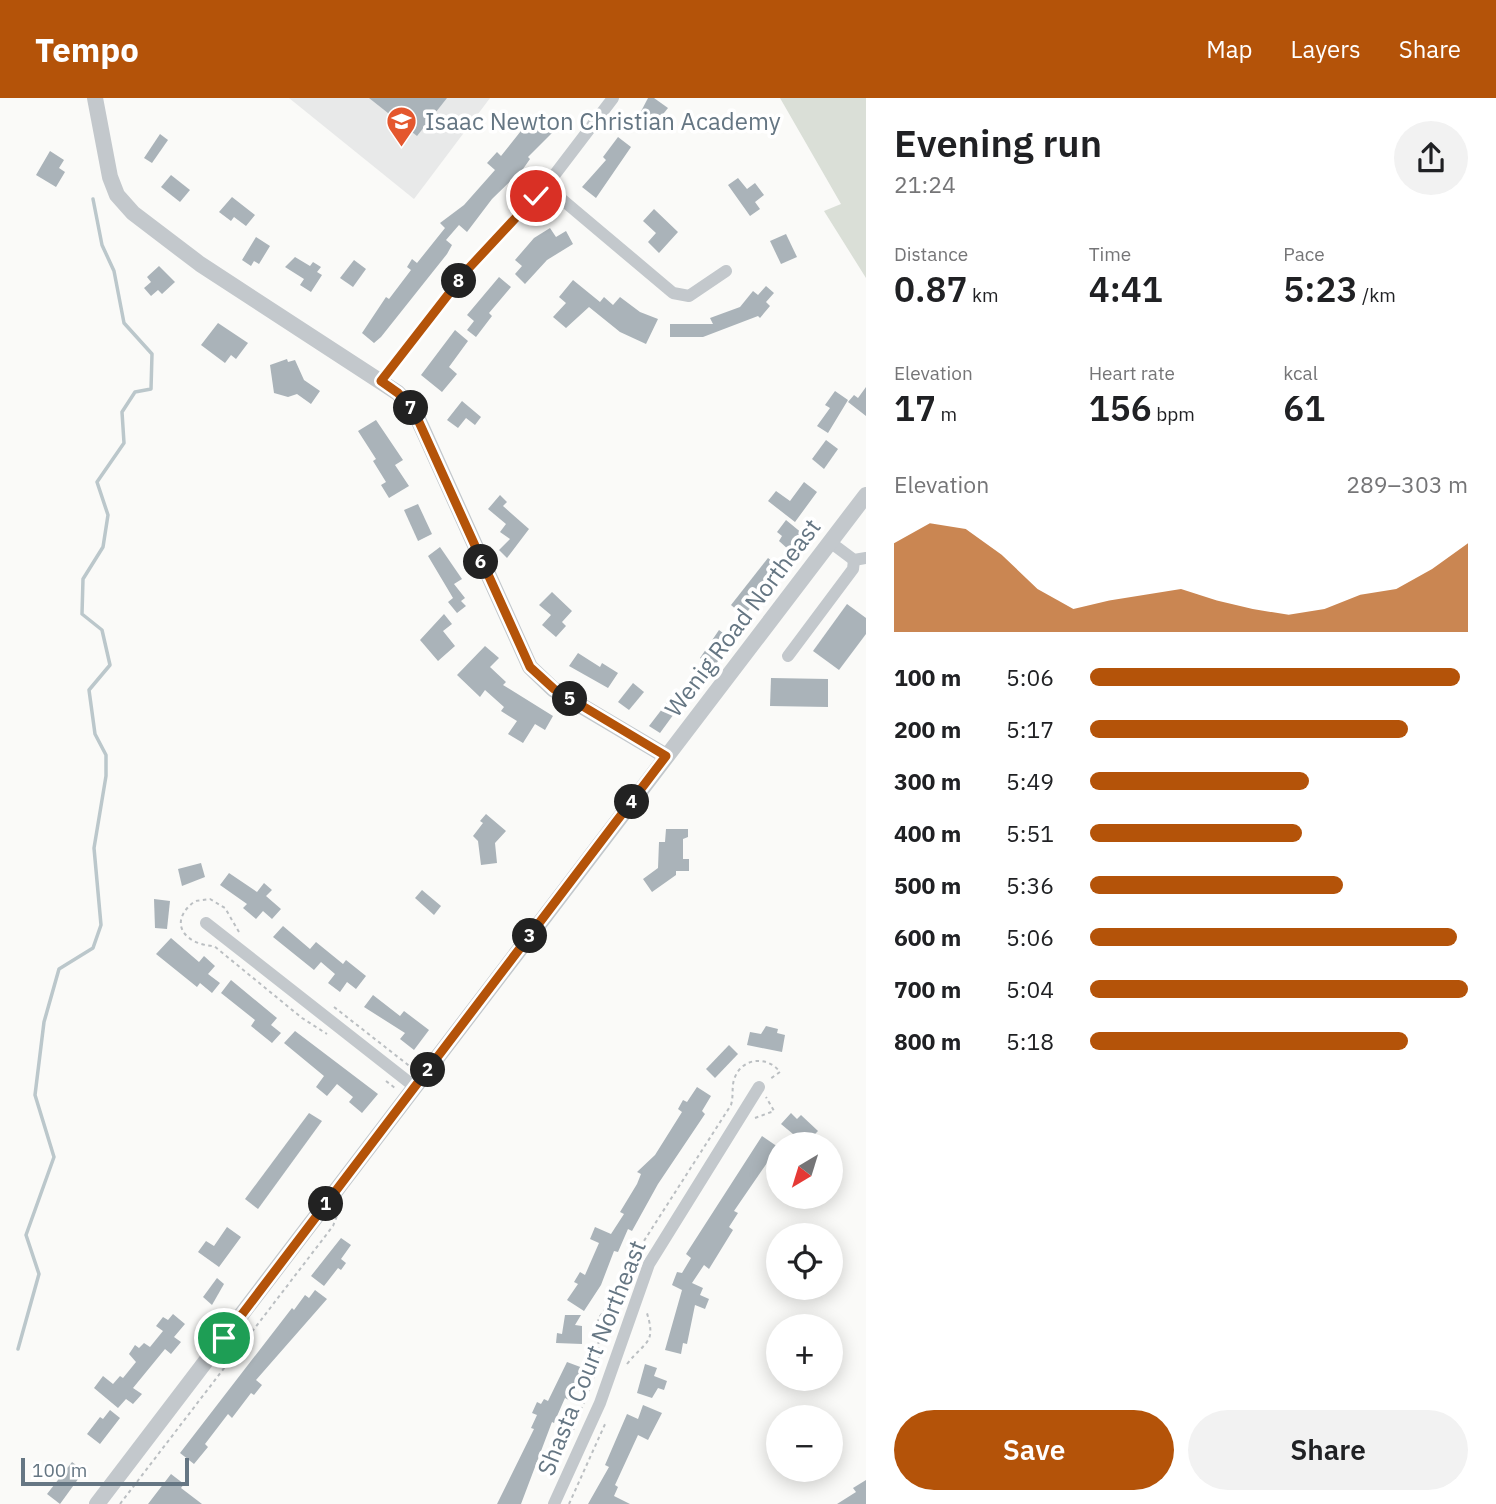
<!DOCTYPE html>
<meta charset="utf-8">
<style>
:root{--surface:#fff;--page:#f2f2f2;--text:#202124;--muted:#757577;--accent:#b45309}
body{margin:0;font-family:"IBM Plex Sans",sans-serif;background:var(--page);color:var(--text);height:100vh;display:flex;flex-direction:column;font-size:26px;white-space:nowrap}
*{box-sizing:border-box;margin:0}
p{font-size:23px;color:var(--muted)}
.icon{flex:none;width:38px;height:38px;fill:none;stroke:currentColor;stroke-width:2;stroke-linecap:round;stroke-linejoin:round}
.map{position:relative;flex:1;overflow:hidden}
.sheet{display:flex;flex-direction:column;background:var(--surface);width:630px}
.sheet>*{flex:none}
.needle{width:46px;rotate:218deg}
.controls{position:absolute;left:766px;top:1034px;display:grid;gap:14px}
.controls a{display:grid;place-items:center;width:77px;height:77px;border-radius:50%;background:var(--surface);box-shadow:0 4px 18px #0003;font-size:35px}
.scale{position:absolute;left:21px;bottom:18px;width:168px;box-sizing:border-box;padding-left:7px;border:4px solid #657683;border-top:0;font-size:19px;line-height:24px;white-space:nowrap;color:#657683;-webkit-text-stroke:5px #fff;paint-order:stroke}
.pin{position:absolute;display:grid;place-items:center;width:60px;height:60px;color:#fff;margin:-30px;border:4px solid #fff;border-radius:50%;box-shadow:0 2px 7px #0007}
.km{position:absolute;width:35px;height:35px;margin:-18px;border-radius:50%;background:#222;color:#fff;font-size:19px;line-height:35px;text-align:center}
.round{display:grid;place-items:center;flex:none;width:74px;height:74px;border-radius:37px;background:var(--page)}
.overview{display:flex;align-items:center;justify-content:space-between;height:119px;padding:0 28px}
h1{font-size:38px;font-weight:600;line-height:52px}
.figures{display:grid;grid-template-columns:repeat(3,1fr);gap:10px;height:119px;padding:7px 28px}
.figures div{display:grid;align-content:center}
.figures b{font-size:35px;font-weight:600}
.figures small{font-size:19px;font-weight:400}
.figures p{font-size:19px}
.chart{height:196px;padding:14px 28px}
.chart p{display:flex;justify-content:space-between}
.chart svg{width:100%;height:126px;margin-top:7px;fill:var(--accent);opacity:.7}
.action{display:flex;gap:14px;margin-top:auto;padding:14px 28px}
.action a{flex:1;height:80px;border-radius:42px;background:var(--accent);color:#fff;font-size:28px;font-weight:600;line-height:80px;text-align:center}
.action a+a{background:var(--page);color:var(--text)}
ul{padding:0 28px;list-style:none;font-size:23px}
li{display:grid;grid-template-columns:112px 84px 1fr;align-items:center;height:52px}
li i{height:18px;border-radius:9px;background:var(--accent)}
header{display:flex;align-items:center;gap:42px;box-sizing:border-box;height:98px;padding:0 35px;background:var(--accent);color:#fff}
header strong{font-size:33px}
nav{display:flex;gap:38px;margin-inline-start:auto;font-size:24px}
main{display:flex;flex:1;min-height:0}
.map>svg:first-child{display:block}
.built{fill:#e8e9e9}
.green{fill:#dadfd7}
.lines{fill:none;stroke-linecap:round;stroke-linejoin:round}
.stream{stroke:#bbc7cb;stroke-width:3.5}
.building{fill:#aab3b9}
.path{stroke:#bbbfc2;stroke-width:2;stroke-dasharray:3.5 3.5;stroke-linecap:butt}
.minor{stroke:#c3c8cc;stroke-width:12}
.tertiary{stroke:#c3c8cc;stroke-width:16}
.route-casing{stroke:#fff;stroke-width:14}
.route{stroke:#b45309;stroke-width:9}
.labels{text-anchor:middle;stroke-width:7;stroke-linejoin:round;paint-order:stroke}
.poi-label{font-size:24px;fill:#657683;stroke:#fff;text-anchor:start}
.street-label{font-size:24px;fill:#657683;stroke:#fff}
</style>
<header>
<strong>Tempo</strong>
<nav><a>Map</a><a>Layers</a><a>Share</a></nav>
</header>
<main>
<div class="map">
<svg width="866" height="1406" viewBox="0 0 866 1406">
<rect width="100%" height="100%" fill="#fafaf8"/>
<path class="built" d="M289 0H490L414 101Z"/>
<path class="green" d="M780 0H866V180L824 113 841 106Z"/>
<g class="lines">
<path class="stream" d="M18 1251 39 1176 26 1137 54 1059 35 997 44 924 59 871 93 850 101 827 94 750 106 678V657L95 636 89 592 110 567 102 532 82 516 83 481 103 449 108 417 97 384 124 345 122 314 135 294 151 291 152 256 124 225 114 173 102 147 93 101"/>
</g>
<g class="building">
<path d="M369 0H447L417 38Z"/>
<path d="M648 0H654L668 10 650 32 637 21Z"/>
<path d="M541 21 554 33 528 59 530 61 523 71 492 101 467 134 459 127 446 142 452 147 447 156 381 239 374 245 362 235 386 199 389 201 411 172 407 169 412 161 417 165 445 130 440 125 464 107 495 72 487 65 497 54 501 58 528 24 535 29Z"/>
<path d="M160 36 168 42 152 65 144 60Z"/>
<path d="M618 39 631 49 596 100 582 89 606 62 603 59Z"/>
<path d="M50 53 64 62 59 70 65 74 56 89 36 77Z"/>
<path d="M171 77 190 92 180 104 161 89Z"/>
<path d="M738 80 747 91 755 85 764 97 755 104 760 111 750 118 728 87Z"/>
<path d="M232 99 255 117 246 128 234 119 231 123 219 114Z"/>
<path d="M654 111 678 134 659 155 648 144 656 135 643 123Z"/>
<path d="M550 130 556 139 566 133 573 146 547 162 525 186 515 176 522 168 515 162 534 140Z"/>
<path d="M786 136 797 159 781 166 770 143Z"/>
<path d="M256 139 270 148 259 166 254 163 251 168 242 162Z"/>
<path d="M295 159 310 168 313 164 321 169 317 174 322 177 311 194 300 187 304 181 285 169Z"/>
<path d="M354 162 366 171 353 189 340 180Z"/>
<path d="M159 168 175 184 162 196 158 192 151 198 144 190 151 184 147 179Z"/>
<path d="M499 179 511 189 489 215 492 218 476 239 467 232 474 223 467 217Z"/>
<path d="M573 182 600 204 604 199 613 207 620 199 640 214 658 221 646 246 620 234 589 209 566 230 553 219 566 205 559 199Z"/>
<path d="M766 188 774 195 766 204 770 208 760 220 758 218 703 239H670V226H713L710 220 740 209 753 193 758 197Z"/>
<path d="M218 225 248 245 236 261 231 257 225 265 201 247Z"/>
<path d="M455 232 468 243 449 269 457 276 442 294 421 277Z"/>
<path d="M287 261 288 264 295 262 304 282 320 293 311 306 297 296 288 299 274 295 270 267Z"/>
<path d="M866 289V318L848 304 854 297 858 300Z"/>
<path d="M835 293 848 302 828 335 817 328 830 310 825 307Z"/>
<path d="M462 303 481 319 475 327 466 320 458 330 447 322Z"/>
<path d="M376 322 403 362 395 367 409 388 389 400 381 387 386 384 373 363 376 361 358 333Z"/>
<path d="M826 342 838 351 824 371 812 361Z"/>
<path d="M804 384 817 394 795 424 768 403 776 393 790 403Z"/>
<path d="M500 397 507 404 503 408 529 431 507 460 499 452 510 441 500 434 506 426 488 411Z"/>
<path d="M418 406 432 436 418 443 404 412Z"/>
<path d="M786 422 803 436 789 452 779 443 782 438 777 434Z"/>
<path d="M440 449 462 481 454 486 465 500 461 503 466 508 457 515 448 504 453 500 428 458Z"/>
<path d="M768 460 781 470 744 518 731 507Z"/>
<path d="M552 494 572 513 562 524 566 528 556 539 542 527 551 517 539 507Z"/>
<path d="M847 506 866 520V536L839 572 813 553Z"/>
<path d="M444 516 452 526 443 533 455 548 438 563 420 542Z"/>
<path d="M719 532 727 538 719 550 724 554 714 569 700 560Z"/>
<path d="M485 548 499 560 490 569 506 584 503 587 553 618 545 632 535 626 523 645 508 636 517 623 501 613 504 609 485 592 480 599 457 577Z"/>
<path d="M578 555 600 569 602 565 618 575 608 590 569 568Z"/>
<path d="M771 580 828 581V609L770 608Z"/>
<path d="M633 585 644 594 629 612 618 604Z"/>
<path d="M669 602 679 609 660 635 649 628Z"/>
<path d="M486 716 506 733 495 745 497 765 481 767 478 743 473 738 483 725 480 723Z"/>
<path d="M666 731H688V739L683 741V761H689V773H676V777L652 794 643 781 658 770 659 744H665Z"/>
<path d="M201 765 205 779 182 788 178 771Z"/>
<path d="M229 775 257 794 264 785 272 792 266 798 281 811 272 821 263 813 256 821 243 810 247 806 220 787Z"/>
<path d="M422 792 441 808 434 817 415 800Z"/>
<path d="M154 801 170 803 167 831 155 830Z"/>
<path d="M283 828 310 851 316 844 343 866 346 862 366 878 356 891 347 884 340 894 328 885 335 876 321 864 314 872 273 839Z"/>
<path d="M171 840 199 864 204 858 215 868 208 876 220 885 212 895 200 885 197 889 156 856Z"/>
<path d="M231 882 277 920 271 927 281 935 272 945 251 928 255 922 221 895Z"/>
<path d="M373 897 400 918 404 913 429 932 414 952 400 941 405 935 364 909Z"/>
<path d="M766 928 778 931 777 935 785 937 782 954 747 947 750 934 761 936Z"/>
<path d="M295 933 378 996 362 1015 349 1004 353 999 337 986 327 998 316 989 324 978 284 945Z"/>
<path d="M729 947 738 956 715 980 706 971Z"/>
<path d="M697 989 711 998 702 1013 705 1016 658 1086 632 1133 628 1131 618 1154 614 1153 601 1187 584 1213 567 1202 578 1186 574 1184 580 1174 585 1177 599 1145 590 1141 595 1129 611 1136 624 1116 620 1114 637 1086 641 1076 637 1074 655 1057 682 1014 678 1011 683 1002 687 1004Z"/>
<path d="M309 1015 322 1023 258 1111 245 1101Z"/>
<path d="M791 1015 797 1021 801 1017 818 1033 805 1046 781 1026Z"/>
<path d="M762 1038 778 1049 734 1113 738 1115 729 1129 733 1132 709 1171 704 1167 692 1185 703 1190 700 1197 709 1201 705 1211 695 1207 687 1246 683 1245 681 1256 665 1252 682 1192 672 1187 677 1174 682 1175 691 1160 686 1156Z"/>
<path d="M227 1129 241 1139 219 1169 198 1154 206 1143 214 1148Z"/>
<path d="M341 1140 351 1147 341 1161 346 1165 341 1172 338 1170 324 1188 311 1178Z"/>
<path d="M217 1180 224 1186 212 1207 203 1199Z"/>
<path d="M315 1192 327 1201 256 1282 262 1287 254 1297 251 1295 232 1320 228 1316 205 1346 208 1349 194 1366 180 1355 292 1210 294 1212 305 1197 309 1200Z"/>
<path d="M173 1216 185 1226 174 1239 181 1244 171 1256 165 1251 133 1290 142 1296 133 1306 126 1301 118 1310 94 1290 103 1278 113 1286 120 1278 123 1280 136 1264 129 1256 135 1247 139 1250 144 1245 150 1249 163 1233 156 1228 163 1219 168 1222Z"/>
<path d="M565 1217H581L575 1227 582 1228V1246L556 1245 557 1235 562 1236Z"/>
<path d="M567 1264 583 1270 571 1303 565 1300 554 1325 552 1324 521 1406H497L534 1331 531 1330 537 1317 532 1315 537 1304 541 1306 544 1301 548 1303Z"/>
<path d="M645 1266 657 1270 654 1278 667 1283 664 1292 658 1290 652 1300 637 1295Z"/>
<path d="M643 1307 662 1315 648 1342 638 1337 615 1387 618 1389 614 1398 630 1406H588L609 1369 605 1367 627 1316 638 1321Z"/>
<path d="M110 1312 120 1320 100 1346 87 1336 100 1319 103 1321Z"/>
<path d="M72 1364 84 1373 60 1406 47 1396Z"/>
<path d="M171 1376 184 1386 181 1390 202 1406H148Z"/>
<path d="M866 1382V1406H837L856 1394 853 1390Z"/>
</g>
<g class="lines">
<g class="path">
<path d="M239 834 225 810 210 801 195 803C166 825 186 847 214 848L302 920 327 936"/>
<path d="M334 909 412 970"/>
<path d="M386 983 395 990"/>
<path d="M755 1020 774 1013 766 999"/>
<path d="M627 1266C646 1242 657 1246 646 1212"/>
<path d="M568 1345 599 1266 598 1221 606 1210 620 1203 642 1146 731 1007C734 997 731 988 735 979 743 959 768 958 780 974L770 981"/>
<path d="M120 1406 333 1128 339 1113"/>
<path d="M569 1406 606 1324"/>
</g>
<g class="minor">
<path d="M546 88 673 195 689 198 726 173"/>
<path d="M381 283 468 171 546 88 613 0"/>
<path d="M830 444 854 462 866 460"/>
<path d="M788 558 853 471 854 462"/>
<path d="M206 825 415 989"/>
<path d="M554 1406 600 1305 649 1166 759 989"/>
</g>
<g class="tertiary">
<path d="M95 0 110 79 117 97 133 115 200 166 398 295 414 313 423 332 530 569 553 591 666 658"/>
<path d="M97 1406 866 397"/>
</g>
</g>
<g class="lines">
<defs>
<path id="route" d="M224 1240 666 658 554 591 530 569 414 313 398 295 381 283 468 171 536 98"/>
</defs>
<use href="#route" class="route-casing"/>
<use href="#route" class="route"/>
</g>
<defs>
<symbol id="school-pin" viewBox="-11 -11 22 30"><path d="M0 17L-7.5 6A9.5 9.5 0 1 1 7.5 6Z" fill="#e4572e" stroke="#fff"/><path d="M0-5L7-2L0 1L-7-2ZM-4 1L0 2.5L4 1V4Q0 6-4 4Z" fill="#fff"/></symbol>
</defs>
<g fill-rule="evenodd">
<use href="#school-pin" x="384" y="6" width="35" height="47"/>
</g>
<g class="labels">
<g class="poi-label">
<text x="425" y="32">Isaac Newton Christian Academy</text>
</g>
<g class="street-label">
<text transform="translate(743 520) rotate(-53)" y="8">Wenig Road Northeast</text>
<text transform="translate(592 1260) rotate(-68)" y="8">Shasta Court Northeast</text>
</g>
</g>
</svg>
<div class="controls">
<a><svg class="needle" viewBox="-14 -14 28 28"><path d="M0-13l5 13h-10z" fill="#e53935"/><path d="M0 13l5-13h-10z" fill="#757577"/></svg></a>
<a><svg class="icon" aria-label="locate" viewBox="0 0 24 24"><circle cx="12" cy="12" r="6"/><path d="M12 2v4M12 18v4M2 12h4M18 12h4"/></svg></a>
<a>+</a>
<a>−</a>
</div>
<div class="scale">100 m</div>
<div class="pin" style="left:224px;top:1240px;background:#1e9e55"><svg class="icon" aria-label="arrive" viewBox="0 0 24 24"><path d="M6 21V4h12l-3 4 3 4H6"/></svg></div>
<div class="pin" style="left:536px;top:98px;background:#d93025"><svg class="icon" aria-label="check" viewBox="0 0 24 24"><path d="M5 12l5 5 9-10"/></svg></div>
<b class="km" style="left:326px;top:1106px">1</b>
<b class="km" style="left:428px;top:972px">2</b>
<b class="km" style="left:530px;top:838px">3</b>
<b class="km" style="left:632px;top:704px">4</b>
<b class="km" style="left:570px;top:601px">5</b>
<b class="km" style="left:481px;top:464px">6</b>
<b class="km" style="left:411px;top:310px">7</b>
<b class="km" style="left:459px;top:183px">8</b>
</div>
<section class="sheet">
<div class="overview"><div><h1>Evening run</h1><p>21:24</p></div><a class="round"><svg class="icon" aria-label="share" viewBox="0 0 24 24"><path d="M12 15V3M7 8l5-5 5 5M5 13v7h14v-7"/></svg></a></div>
<div class="figures">
<div><p>Distance</p><b>0.87<small> km</small></b></div>
<div><p>Time</p><b>4:41</b></div>
<div><p>Pace</p><b>5:23<small> /km</small></b></div>
</div>
<div class="figures">
<div><p>Elevation</p><b>17<small> m</small></b></div>
<div><p>Heart rate</p><b>156<small> bpm</small></b></div>
<div><p>kcal</p><b>61</b></div>
</div>
<div class="chart"><p><span>Elevation</span>289–303 m</p>
<svg viewBox="0 0 160 44" preserveAspectRatio="none"><path d="M0 44V13L10 6L20 8L30 17L40 29L50 36L60 33L70 31L80 29L90 33L100 36L110 38L120 36L130 31L140 29L150 22L160 13V44z"/></svg>
</div>
<ul>
<li><b>100 m</b>5:06<i style="width:98%"></i></li>
<li><b>200 m</b>5:17<i style="width:84%"></i></li>
<li><b>300 m</b>5:49<i style="width:58%"></i></li>
<li><b>400 m</b>5:51<i style="width:56%"></i></li>
<li><b>500 m</b>5:36<i style="width:67%"></i></li>
<li><b>600 m</b>5:06<i style="width:97%"></i></li>
<li><b>700 m</b>5:04<i style="width:100%"></i></li>
<li><b>800 m</b>5:18<i style="width:84%"></i></li>
</ul>
<div class="action"><a>Save</a><a>Share</a></div>
</section>
</main>
